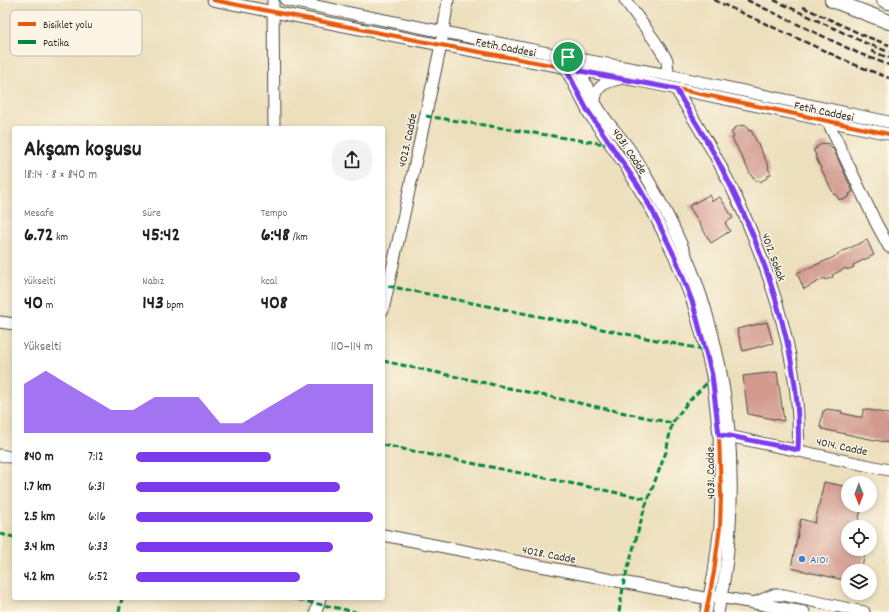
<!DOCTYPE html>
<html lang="tr">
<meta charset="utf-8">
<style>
:root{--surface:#fff;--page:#f2f2f2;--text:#202124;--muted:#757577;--accent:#7c3aed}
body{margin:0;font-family:Dekko,sans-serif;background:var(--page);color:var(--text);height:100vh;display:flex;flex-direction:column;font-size:15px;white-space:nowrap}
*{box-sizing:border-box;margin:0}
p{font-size:13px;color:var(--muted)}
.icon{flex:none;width:22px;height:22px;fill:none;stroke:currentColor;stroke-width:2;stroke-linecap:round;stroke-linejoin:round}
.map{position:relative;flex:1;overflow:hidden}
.panel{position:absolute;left:12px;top:126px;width:373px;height:474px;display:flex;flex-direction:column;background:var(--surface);border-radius:4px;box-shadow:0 2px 6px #0003}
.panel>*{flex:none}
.needle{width:26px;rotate:179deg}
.fabs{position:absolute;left:841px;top:476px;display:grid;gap:8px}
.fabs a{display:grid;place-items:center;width:36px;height:36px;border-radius:50%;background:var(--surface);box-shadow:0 2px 6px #0003;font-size:20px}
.pin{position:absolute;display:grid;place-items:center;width:34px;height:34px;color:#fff;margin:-17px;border:2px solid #fff;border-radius:50%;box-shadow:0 1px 4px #0007}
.round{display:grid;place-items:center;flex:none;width:42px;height:42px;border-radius:21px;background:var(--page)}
.headline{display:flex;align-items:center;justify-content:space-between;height:68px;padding:0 12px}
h1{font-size:22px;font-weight:700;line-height:30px}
.figures{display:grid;grid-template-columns:repeat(3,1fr);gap:6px;height:68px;padding:4px 12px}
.figures div{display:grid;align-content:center}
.figures b{font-size:20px;font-weight:700}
.figures small{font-size:11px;font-weight:400}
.figures p{font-size:11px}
.chart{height:112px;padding:8px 12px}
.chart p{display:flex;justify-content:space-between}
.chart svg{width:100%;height:72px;margin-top:4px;fill:var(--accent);opacity:.7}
ul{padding:0 12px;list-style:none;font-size:13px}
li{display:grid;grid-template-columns:64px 48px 1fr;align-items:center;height:30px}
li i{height:10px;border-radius:5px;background:var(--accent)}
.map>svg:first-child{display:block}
.building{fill:#d29a8f}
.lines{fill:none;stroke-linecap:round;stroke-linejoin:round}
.minor-casing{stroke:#484641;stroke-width:13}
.major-casing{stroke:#484641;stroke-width:16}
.minor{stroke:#fff;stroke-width:11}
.major{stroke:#fff;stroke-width:14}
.rail{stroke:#2b2b2b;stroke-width:2.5;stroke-dasharray:6 3;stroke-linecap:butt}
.quiet{stroke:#00873e;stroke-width:3;stroke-dasharray:6 3;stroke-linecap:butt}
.cycleway-casing{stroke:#fcf5e5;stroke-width:6}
.cycleway{stroke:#e8590c;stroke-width:4}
.route-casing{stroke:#fff;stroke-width:8}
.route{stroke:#7c3aed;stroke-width:5}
.shop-dot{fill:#3f7fe0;stroke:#fcf5e5;stroke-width:1.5}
.labels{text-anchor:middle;stroke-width:3;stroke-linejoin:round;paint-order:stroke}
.street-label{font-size:12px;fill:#2b2b2b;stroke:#fcf5e5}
.shop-label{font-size:12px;fill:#366cbe;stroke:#fcf5e5;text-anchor:start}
.key{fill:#fcf5e5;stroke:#bdb8ad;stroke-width:1}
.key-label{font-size:11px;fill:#2b2b2b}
</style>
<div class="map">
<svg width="889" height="612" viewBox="0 0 889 612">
<rect width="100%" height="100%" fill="#fcf5e5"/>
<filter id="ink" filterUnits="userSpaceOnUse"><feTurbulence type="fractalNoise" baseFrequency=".025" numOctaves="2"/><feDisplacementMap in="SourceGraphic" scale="8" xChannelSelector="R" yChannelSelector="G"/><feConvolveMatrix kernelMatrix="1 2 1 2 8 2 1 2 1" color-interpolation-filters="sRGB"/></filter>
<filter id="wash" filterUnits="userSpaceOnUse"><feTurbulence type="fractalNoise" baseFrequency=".012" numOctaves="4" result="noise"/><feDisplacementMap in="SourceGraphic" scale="16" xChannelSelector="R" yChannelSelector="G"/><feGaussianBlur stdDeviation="0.9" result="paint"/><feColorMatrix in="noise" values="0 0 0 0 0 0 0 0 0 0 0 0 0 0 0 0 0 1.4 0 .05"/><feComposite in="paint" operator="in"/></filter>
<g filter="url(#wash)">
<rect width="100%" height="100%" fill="#ecdfbc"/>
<g id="blocks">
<g class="building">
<path d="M741 125 742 126 746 125 749 131 751 130 769 167 768 168 771 174 767 176V178L760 182 759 180 756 182 753 176 752 177 732 138 734 137 731 132 734 130 733 129Z"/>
<path d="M824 143 825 144 828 143 832 149 833 148 853 192 849 194 850 196 843 200 842 198 839 200 836 194 834 195 815 156 816 155 813 150 817 148 816 147Z"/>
<path d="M709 195 712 201 720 197 733 218 725 223 730 231 711 243 689 206Z"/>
<path d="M867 240 874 255 853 265 854 267 847 270 846 268 832 275 833 277 826 280 825 278 804 289 797 273 832 258 839 254V253Z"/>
<path d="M767 322 773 343 743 351 737 329Z"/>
<path d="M777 372 784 421 748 414 743 376Z"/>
<path d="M826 409 842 411 841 413 858 417H862L864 409 889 414V443L822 429V427H820L823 411H825Z"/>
<path d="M824 482 848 487V505H862L857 527H848V549H866L861 571H848V581L791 568 801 519 815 523Z"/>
</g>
</g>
</g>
<g filter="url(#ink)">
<use href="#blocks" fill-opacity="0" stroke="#484641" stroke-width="1"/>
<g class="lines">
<defs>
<g id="minor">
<path d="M213 0 441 45 640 81 889 134"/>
<path d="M273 0 274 128"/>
<path d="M286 0 568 57 668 75 889 122"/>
<path d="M625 0 655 41 667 60 668 75"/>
<path d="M567 63 566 69 590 115 625 165 653 212 663 232 675 257 693 303 706 350 712 375 719 435 721 495 720 526 714 572 706 612"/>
<path d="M581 67 580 71C586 84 591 98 599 109 608 124 620 136 630 150 639 164 648 179 656 194 710 290 734 395 731 504 730 541 726 577 718 612"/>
<path d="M676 89C690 114 706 138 719 163 762 244 803 357 798 450"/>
<path d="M595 101C596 86 605 82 619 79"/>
<path d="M828 122 876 223 889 247"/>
<path d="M383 310 441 45 448 0"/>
<path d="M0 322 14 324"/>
<path d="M723 435 889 470"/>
<path d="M0 455 14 458"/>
<path d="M383 535 709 599"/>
<path d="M714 596 804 612"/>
<path d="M754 603 773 595H784L864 612"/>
<path d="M316 612 320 598"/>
</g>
<g id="major">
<path d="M832 0 889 22"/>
<path d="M884 0 889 2"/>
</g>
</defs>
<use href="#minor" class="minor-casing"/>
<use href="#major" class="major-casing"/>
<use href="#minor" class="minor"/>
<use href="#major" class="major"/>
<g class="rail">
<path d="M714 0 853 64 889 78"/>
<path d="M747 0 858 53 889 65"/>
<path d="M774 0 863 42 889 52"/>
<path d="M803 7 865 36 889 45"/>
<path d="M871 51 889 58"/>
</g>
<g class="quiet">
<path d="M426 116 604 144 609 142"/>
<path d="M388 286 706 350"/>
<path d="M383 361 672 423"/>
<path d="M383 445 648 499"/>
<path d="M0 534 14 537"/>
<path d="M290 598 356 612"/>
<path d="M119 612 122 598"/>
<path d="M619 612 624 582 644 510 666 452 672 423 688 402 712 378"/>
</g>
<defs>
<g id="cycleway">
<path d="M213 0 441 45 640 81 889 134"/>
<path d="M568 57 566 69 586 108 639 187 653 212 675 257 693 303 712 375 719 435 721 495 720 526 714 572 706 612"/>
</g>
</defs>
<use href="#cycleway" class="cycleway-casing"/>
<use href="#cycleway" class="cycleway"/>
</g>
</g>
<g class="lines" filter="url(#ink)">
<defs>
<path id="route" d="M568 57 582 59 580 71 676 89C690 114 706 138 719 163 762 244 803 357 798 450L730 436 719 435 712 375 693 304 675 257 653 212 639 187 586 108 566 69Z"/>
</defs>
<use href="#route" class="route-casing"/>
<use href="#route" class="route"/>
</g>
<circle class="shop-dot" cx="802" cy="559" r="4"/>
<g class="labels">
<g class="street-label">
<text transform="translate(506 47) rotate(11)" y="4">Fetih Caddesi</text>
<text transform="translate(824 111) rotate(12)" y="4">Fetih Caddesi</text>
<text transform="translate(407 140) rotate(-78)" y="4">4023. Cadde</text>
<text transform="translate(630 151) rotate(56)" y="4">4031. Cadde</text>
<text transform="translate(774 257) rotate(70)" y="4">4012. Sokak</text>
<text transform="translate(842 446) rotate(12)" y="4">4014. Cadde</text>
<text transform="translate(710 473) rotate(-91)" y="4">4031. Cadde</text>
<text transform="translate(549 554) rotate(11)" y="4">4028. Cadde</text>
</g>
<g class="shop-label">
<text x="810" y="563">A101</text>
</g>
</g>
<rect x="10" y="10" width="132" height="46" rx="6" class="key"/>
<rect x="18" y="22" width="18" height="4" fill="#e8590c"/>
<rect x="18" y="40" width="18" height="4" fill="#00873e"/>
<g class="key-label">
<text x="43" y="28">Bisiklet yolu</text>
<text x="43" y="46">Patika</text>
</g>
</svg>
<div class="fabs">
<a><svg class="needle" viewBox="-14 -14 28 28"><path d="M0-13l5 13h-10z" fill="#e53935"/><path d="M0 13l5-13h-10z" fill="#757577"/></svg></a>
<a><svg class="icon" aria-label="locate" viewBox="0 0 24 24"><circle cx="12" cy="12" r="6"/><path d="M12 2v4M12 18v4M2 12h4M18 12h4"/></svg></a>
<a><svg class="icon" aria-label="layers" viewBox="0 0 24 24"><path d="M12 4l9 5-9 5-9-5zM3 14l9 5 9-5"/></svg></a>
</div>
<div class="pin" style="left:568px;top:57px;background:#1e9e55"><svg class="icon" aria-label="arrive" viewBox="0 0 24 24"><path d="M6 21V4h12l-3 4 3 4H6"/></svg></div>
<section class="panel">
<div class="headline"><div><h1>Akşam koşusu</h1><p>18:14 · 8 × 840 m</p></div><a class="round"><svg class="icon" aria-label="share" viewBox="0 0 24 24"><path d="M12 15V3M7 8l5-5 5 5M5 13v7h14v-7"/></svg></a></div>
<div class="figures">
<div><p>Mesafe</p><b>6.72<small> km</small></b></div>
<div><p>Süre</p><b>45:42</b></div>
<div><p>Tempo</p><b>6:48<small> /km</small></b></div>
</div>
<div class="figures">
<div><p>Yükselti</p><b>40<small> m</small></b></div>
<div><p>Nabız</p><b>143<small> bpm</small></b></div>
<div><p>kcal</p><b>408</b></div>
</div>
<div class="chart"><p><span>Yükselti</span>110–114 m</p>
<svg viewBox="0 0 160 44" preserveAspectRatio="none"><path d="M0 44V14L10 6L20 14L30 22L40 30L50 30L60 22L70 22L80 22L90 38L100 38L110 30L120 22L130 14L140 14L150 14L160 14V44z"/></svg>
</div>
<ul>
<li><b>840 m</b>7:12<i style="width:57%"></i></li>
<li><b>1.7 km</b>6:31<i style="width:86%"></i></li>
<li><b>2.5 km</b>6:16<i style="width:100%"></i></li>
<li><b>3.4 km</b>6:33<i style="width:83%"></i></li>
<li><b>4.2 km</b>6:52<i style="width:69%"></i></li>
</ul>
</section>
</div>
